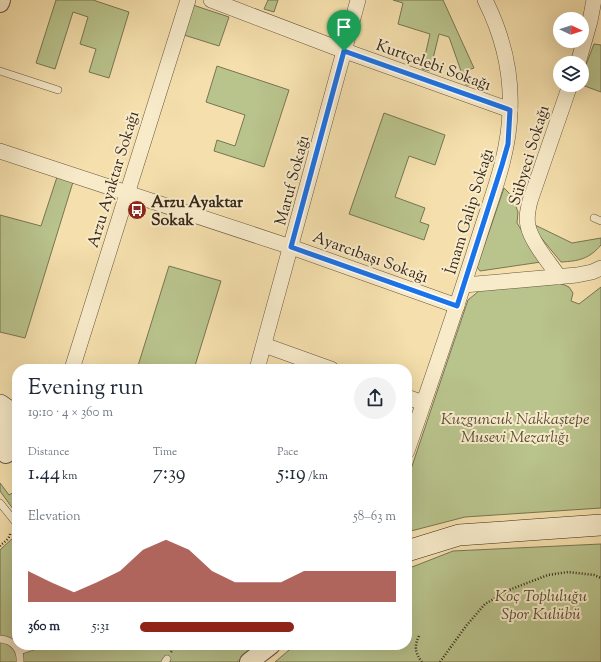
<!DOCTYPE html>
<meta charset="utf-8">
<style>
:root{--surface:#fff;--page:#f2f2f3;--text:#1f2937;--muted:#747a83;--accent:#8f2418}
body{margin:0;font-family:"Sorts Mill Goudy",serif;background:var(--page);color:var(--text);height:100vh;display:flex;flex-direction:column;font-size:15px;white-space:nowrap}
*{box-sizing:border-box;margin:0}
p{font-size:13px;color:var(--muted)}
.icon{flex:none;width:22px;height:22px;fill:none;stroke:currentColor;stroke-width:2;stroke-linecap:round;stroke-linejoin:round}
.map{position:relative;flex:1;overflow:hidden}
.side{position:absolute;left:12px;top:364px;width:400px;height:286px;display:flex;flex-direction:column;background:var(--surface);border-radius:16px;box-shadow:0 4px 16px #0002}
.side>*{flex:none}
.needle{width:26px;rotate:94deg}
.controls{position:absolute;left:553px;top:12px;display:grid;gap:8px}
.controls a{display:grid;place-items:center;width:36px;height:36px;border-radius:50%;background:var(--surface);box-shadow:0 4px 16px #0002;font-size:20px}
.pin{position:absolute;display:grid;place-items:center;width:34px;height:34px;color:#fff;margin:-41px -17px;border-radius:50% 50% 50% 0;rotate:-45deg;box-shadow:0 0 4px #0007}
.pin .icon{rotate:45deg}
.round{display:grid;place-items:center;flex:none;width:42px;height:42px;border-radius:21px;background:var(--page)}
.head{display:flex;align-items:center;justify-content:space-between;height:68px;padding:0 16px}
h1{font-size:22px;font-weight:600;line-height:30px}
.stats{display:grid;grid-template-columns:repeat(3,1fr);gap:6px;height:68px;padding:4px 16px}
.stats div{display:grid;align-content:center}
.stats b{font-size:20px;font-weight:600}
.stats small{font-size:11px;font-weight:400}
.stats p{font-size:11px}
.chart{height:112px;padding:8px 16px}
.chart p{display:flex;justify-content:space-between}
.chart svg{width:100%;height:72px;margin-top:4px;fill:var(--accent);opacity:.7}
ul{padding:0 16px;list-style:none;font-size:13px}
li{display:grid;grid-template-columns:64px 48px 1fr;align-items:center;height:30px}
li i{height:10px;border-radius:5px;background:var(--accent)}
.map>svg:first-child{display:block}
.green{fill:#b9c38c;stroke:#787554}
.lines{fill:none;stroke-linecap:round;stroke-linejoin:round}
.service-casing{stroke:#665540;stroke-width:8}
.minor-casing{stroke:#665540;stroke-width:16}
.tertiary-casing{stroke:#665540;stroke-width:20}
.secondary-casing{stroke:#37271b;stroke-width:22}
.path{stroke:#37271b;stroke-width:2.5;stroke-dasharray:1 2;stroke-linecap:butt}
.service{stroke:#f8ebca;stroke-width:7}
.minor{stroke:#f8ebca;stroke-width:15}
.tertiary{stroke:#f8ebca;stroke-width:18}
.secondary{stroke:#f8ebca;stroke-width:21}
.route-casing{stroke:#fff;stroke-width:8}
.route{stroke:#1a73e8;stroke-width:5}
.labels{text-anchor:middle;stroke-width:4;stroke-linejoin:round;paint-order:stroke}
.street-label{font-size:16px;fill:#37271b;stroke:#f8ebca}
.poi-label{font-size:16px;font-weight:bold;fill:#37271b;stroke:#f8ebca;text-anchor:start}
.park-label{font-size:16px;font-style:italic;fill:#584e37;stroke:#f8ebca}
</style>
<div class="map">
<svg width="601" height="662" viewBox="0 0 601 662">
<rect width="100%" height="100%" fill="#f5e0ad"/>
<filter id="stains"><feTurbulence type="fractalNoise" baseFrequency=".005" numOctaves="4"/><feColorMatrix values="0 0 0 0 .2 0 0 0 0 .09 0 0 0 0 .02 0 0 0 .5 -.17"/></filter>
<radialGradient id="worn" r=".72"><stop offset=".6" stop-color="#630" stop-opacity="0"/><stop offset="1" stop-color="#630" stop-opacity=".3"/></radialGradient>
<g class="green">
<path d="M56 0H93L129 12 109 78 89 72 96 49 80 44 88 17 73 12 55 69 36 63Z"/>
<path d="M268 0H278L274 12 264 9Z"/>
<path d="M393 0H443L474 68 468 70 471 85H466L449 37 439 34 430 71 422 69 430 34 398 24 403 3Z"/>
<path d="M193 5 229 17 219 46 184 35Z"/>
<path d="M594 44 601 45V92L582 85V75Z"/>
<path d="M217 66 289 90 264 167 214 151 217 140 235 146 245 115 206 102Z"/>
<path d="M384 113 445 135 435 165 409 156 395 197 425 208 420 222 429 225 424 240 349 214Z"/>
<path d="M57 177 73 182 25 338 0 332V215L41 226Z"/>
<path d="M504 188 512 196 518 212 517 223 541 262 480 271 477 267Z"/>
<path d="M535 225 572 243 601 238V245C589 259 579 261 561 262L533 228Z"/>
<path d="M169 266 221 281 194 369H137Z"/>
<path d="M558 282 569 287 573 293 571 301 579 304 601 287V508L465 517 407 532V481L468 300 480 290Z"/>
<path d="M0 483 9 495 14 492 17 497 16 513 0 491Z"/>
<path d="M15 536 17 539V645H260L237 662H0V550Z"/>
<path d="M601 544V662H275L295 645H407V569L453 551Z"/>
</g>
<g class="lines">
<defs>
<g id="service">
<path d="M0 71 58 90"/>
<path d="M594 218 601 221"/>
<path d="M0 503 17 524"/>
<path d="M0 639C13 640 21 649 20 662"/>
<path d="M19 651 37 645"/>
<path d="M165 662 167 659"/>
</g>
<g id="minor">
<path d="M211 0 334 47 510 110"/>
<path d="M578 63 590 21 594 0"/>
<path d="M0 151 291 247 457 306"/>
<path d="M559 277C549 262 532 243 528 226 526 217 528 209 530 201L570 85"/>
<path d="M464 285 577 275 592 272 601 268"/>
<path d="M264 345 331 369"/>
<path d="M72 369 188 0"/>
<path d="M257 369 358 0"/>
<path d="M407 397 423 403"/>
<path d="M407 451C432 379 457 307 480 234 493 193 509 154 510 111 512 71 503 36 485 0"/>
</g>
<g id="tertiary">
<path d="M0 3 1 0"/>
<path d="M0 412 7 429 6 454"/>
<path d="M249 662 271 645"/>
</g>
<g id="secondary">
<path d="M0 405 17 417"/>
<path d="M407 551 459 535 601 525"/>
</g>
</defs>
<use href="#service" class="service-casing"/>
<use href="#minor" class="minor-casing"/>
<use href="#tertiary" class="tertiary-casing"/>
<use href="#secondary" class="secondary-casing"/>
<g class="path">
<path d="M0 546C4 542 11 538 10 532"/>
<path d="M419 636C414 646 415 653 422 662"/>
<path d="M171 652 176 645"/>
<path d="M440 662 466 626 485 604 509 590 548 575 568 572 594 575 601 578"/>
</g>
<use href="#service" class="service"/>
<use href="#minor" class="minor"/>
<use href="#tertiary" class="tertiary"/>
<use href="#secondary" class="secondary"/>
</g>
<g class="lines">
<defs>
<path id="route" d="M344 51 510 110 508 144 502 165 457 306 291 247Z"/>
</defs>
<use href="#route" class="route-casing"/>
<use href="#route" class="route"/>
</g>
<defs>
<symbol id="bus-disc" viewBox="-11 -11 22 22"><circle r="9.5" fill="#8f2418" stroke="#f8ebca"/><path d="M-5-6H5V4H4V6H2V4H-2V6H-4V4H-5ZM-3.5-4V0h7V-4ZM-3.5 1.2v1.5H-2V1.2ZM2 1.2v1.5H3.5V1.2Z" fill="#fff"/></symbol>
</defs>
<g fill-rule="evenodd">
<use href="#bus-disc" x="126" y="199" width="22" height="22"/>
</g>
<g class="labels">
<g class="street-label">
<text transform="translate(434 64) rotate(20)" y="6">Kurtçelebi Sokağı</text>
<text transform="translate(528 155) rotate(-73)" y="6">Sübyeci Sokağı</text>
<text transform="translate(112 179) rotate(-73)" y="6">Arzu Ayaktar Sokağı</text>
<text transform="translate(291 180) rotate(-75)" y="6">Maruf Sokağı</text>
<text transform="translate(468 211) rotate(-73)" y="6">İmam Galip Sokağı</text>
<text transform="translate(371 256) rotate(20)" y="6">Ayarcıbaşı Sokağı</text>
</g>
<g class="poi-label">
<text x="151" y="207">Arzu Ayaktar<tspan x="151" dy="18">Sokak</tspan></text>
</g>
<g class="park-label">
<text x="515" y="424">Kuzguncuk Nakkaştepe<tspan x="515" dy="18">Musevi Mezarlığı</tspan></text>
<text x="541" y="601">Koç Topluluğu<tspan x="541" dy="18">Spor Kulübü</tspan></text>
</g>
</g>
<rect width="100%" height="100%" filter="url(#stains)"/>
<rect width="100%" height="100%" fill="url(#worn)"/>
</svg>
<div class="controls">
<a><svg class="needle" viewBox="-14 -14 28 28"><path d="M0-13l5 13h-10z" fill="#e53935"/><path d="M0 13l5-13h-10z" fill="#747a83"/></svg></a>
<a><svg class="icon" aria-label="layers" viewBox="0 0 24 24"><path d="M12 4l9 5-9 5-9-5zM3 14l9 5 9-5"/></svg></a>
</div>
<div class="pin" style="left:344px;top:51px;background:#1e9e55"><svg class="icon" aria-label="arrive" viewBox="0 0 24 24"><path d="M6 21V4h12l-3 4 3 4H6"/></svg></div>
<section class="side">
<div class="head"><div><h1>Evening run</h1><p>19:10 · 4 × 360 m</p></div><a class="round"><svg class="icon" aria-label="share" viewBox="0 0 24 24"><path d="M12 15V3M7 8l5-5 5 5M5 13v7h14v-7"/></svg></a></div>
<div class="stats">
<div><p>Distance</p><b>1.44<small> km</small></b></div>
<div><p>Time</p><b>7:39</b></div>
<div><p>Pace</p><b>5:19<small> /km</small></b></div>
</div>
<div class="chart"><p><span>Elevation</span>58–63 m</p>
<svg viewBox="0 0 160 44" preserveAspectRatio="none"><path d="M0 44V25L10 32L20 38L30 32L40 25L50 12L60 6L70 12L80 25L90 32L100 32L110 32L120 25L130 25L140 25L150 25L160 25V44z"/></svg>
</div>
<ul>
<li><b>360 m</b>5:31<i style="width:60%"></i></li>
</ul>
</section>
</div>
